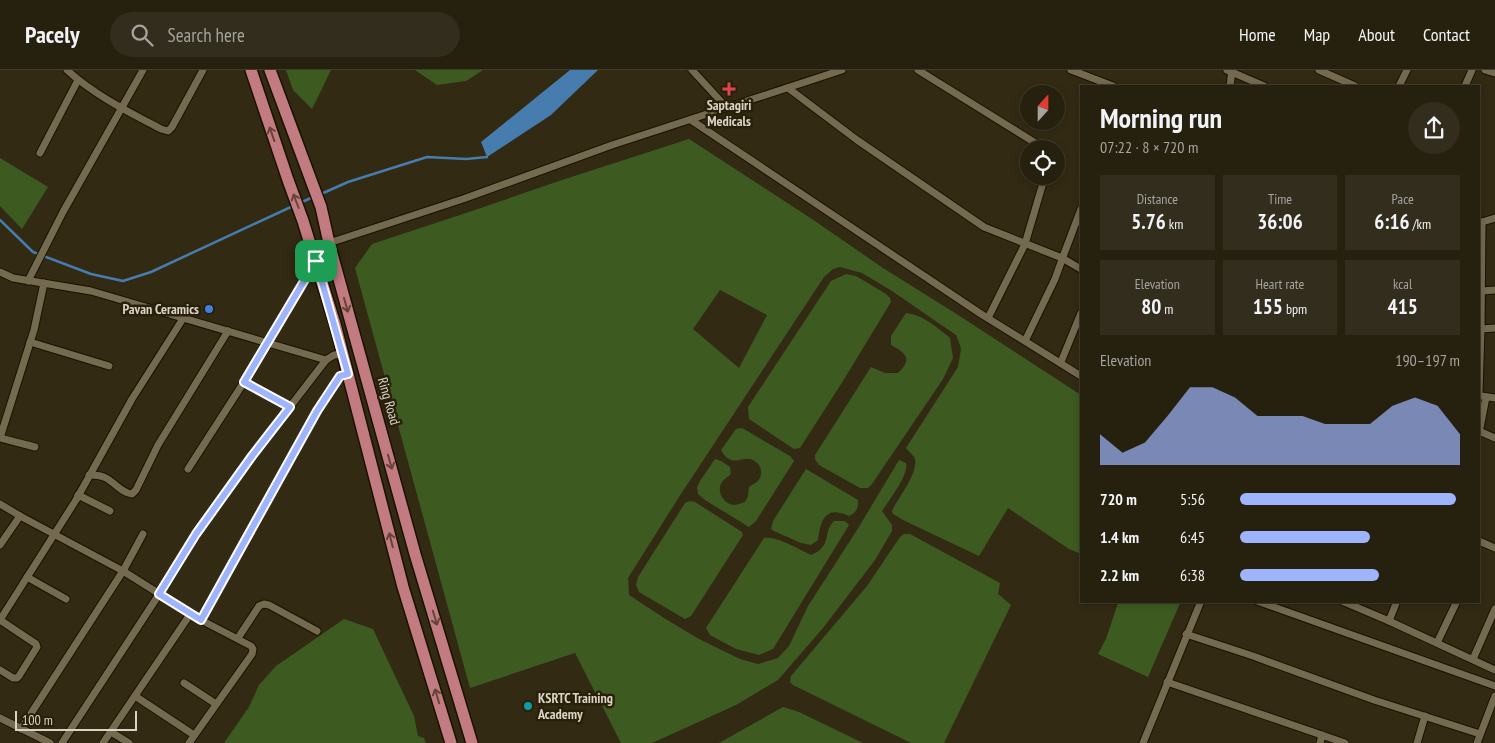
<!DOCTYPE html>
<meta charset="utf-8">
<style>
:root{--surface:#26200e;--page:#322d1c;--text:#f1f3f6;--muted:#a4a39e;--line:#423e2e;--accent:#9eb4fd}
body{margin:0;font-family:"PT Sans Narrow",sans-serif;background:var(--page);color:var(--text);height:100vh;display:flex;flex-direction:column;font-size:19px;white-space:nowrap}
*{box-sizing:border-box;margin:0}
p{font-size:16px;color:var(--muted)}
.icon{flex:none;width:28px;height:28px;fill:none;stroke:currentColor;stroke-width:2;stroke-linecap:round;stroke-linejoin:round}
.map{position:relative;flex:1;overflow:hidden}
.side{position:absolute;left:1080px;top:15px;width:400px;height:518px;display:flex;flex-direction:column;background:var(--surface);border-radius:0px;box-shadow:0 2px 8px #0003,0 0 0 1px var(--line)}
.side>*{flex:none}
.needle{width:32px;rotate:21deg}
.controls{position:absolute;left:1020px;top:15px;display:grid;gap:10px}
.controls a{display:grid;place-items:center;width:45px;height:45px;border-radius:50%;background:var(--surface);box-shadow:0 2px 8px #0003,0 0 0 1px var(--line);font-size:25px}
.scale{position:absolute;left:15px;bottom:12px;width:122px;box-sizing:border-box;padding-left:5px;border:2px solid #d8d3c5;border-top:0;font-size:14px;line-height:18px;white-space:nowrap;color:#d8d3c5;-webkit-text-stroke:4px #292009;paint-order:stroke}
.pin{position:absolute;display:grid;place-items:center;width:42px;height:42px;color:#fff;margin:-21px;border-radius:10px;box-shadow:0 2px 8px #0006}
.round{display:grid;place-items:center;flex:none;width:52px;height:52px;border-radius:26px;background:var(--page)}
.head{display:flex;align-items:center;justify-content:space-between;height:85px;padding:0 20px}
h1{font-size:28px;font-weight:600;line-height:38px}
.figures{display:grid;grid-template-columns:repeat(3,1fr);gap:8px;height:85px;padding:5px 20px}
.figures div{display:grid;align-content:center;border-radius:0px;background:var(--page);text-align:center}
.figures b{font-size:21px;font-weight:600}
.figures small{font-size:14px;font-weight:400}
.figures p{font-size:14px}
.chart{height:140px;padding:10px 20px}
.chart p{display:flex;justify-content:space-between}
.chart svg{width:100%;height:90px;margin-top:5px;fill:var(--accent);opacity:.7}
ul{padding:0 20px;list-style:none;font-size:16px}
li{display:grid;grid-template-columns:80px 60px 1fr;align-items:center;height:38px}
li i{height:12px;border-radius:6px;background:var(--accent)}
header{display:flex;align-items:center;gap:30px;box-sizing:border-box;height:70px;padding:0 25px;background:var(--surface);border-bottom:1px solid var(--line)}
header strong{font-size:24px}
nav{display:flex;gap:28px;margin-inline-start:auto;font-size:18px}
.search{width:350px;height:45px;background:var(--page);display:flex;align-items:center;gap:12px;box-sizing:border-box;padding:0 18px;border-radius:28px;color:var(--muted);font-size:19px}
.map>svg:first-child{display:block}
.green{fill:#3d5b21;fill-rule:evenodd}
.water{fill:#467cae}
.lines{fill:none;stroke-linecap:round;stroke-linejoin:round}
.stream{stroke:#467cae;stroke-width:2.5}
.street-casing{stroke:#1a1200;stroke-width:9}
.primary-casing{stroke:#1a1200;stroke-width:14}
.street{stroke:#736a50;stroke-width:7}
.primary{stroke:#c37b82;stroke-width:11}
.oneway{stroke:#674439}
.route-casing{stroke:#fff;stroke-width:10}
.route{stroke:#9eb4fd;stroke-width:6}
.health-dot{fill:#e0444e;stroke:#292009;stroke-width:2}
.shop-dot{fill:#3f7fe0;stroke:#292009;stroke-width:2}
.culture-dot{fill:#0f9aa8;stroke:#292009;stroke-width:2}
.labels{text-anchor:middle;stroke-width:5;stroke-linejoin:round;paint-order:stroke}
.poi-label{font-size:14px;font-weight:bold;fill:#d8d3c5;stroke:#292009}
.street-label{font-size:14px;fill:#d8d3c5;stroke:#292009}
</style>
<header>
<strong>Pacely</strong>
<div class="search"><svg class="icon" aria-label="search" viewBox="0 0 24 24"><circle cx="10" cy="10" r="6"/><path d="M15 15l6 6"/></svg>Search here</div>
<nav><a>Home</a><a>Map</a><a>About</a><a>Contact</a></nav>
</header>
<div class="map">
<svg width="1495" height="673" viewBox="0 0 1495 673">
<rect width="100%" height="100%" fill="#322a13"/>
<g class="green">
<path d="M286 0H331L312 39 293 20Z"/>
<path d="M415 0H483L466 11 437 15Z"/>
<path d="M689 69 812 149 883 198 955 243 1081 325V484L1069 479 1008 438 979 486 905 451 893 444 892 441C898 428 921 400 914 387 912 384 908 381 906 378L958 297 961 279 959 272 956 265 892 221 862 203 840 197 833 199 824 207 679 427 628 508 629 525 664 548 699 569 740 589 758 594 778 588 789 576 808 536 857 460 899 390 906 393C909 405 889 430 882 441L892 455V461L875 490 823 558 778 610 736 635 652 673H621L575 583 470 618 355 198 372 174 475 140 562 110ZM720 220 767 245 739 298 693 259Z"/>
<path d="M0 88 48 117 22 159 0 136Z"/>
<path d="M846 204 856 206 886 224 890 228 891 232 843 311 800 378 794 379 749 349 748 337 831 211Z"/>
<path d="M906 243C924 245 936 257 950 268L953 288 943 309 872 414 868 418H860L819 395 815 389V385L871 297 885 303H898C913 289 906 283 891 275V266Z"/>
<path d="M742 358 790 386 794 391 756 451 749 457 705 430 698 424 697 417 700 411 715 389 721 391 730 397 731 404C728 407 724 409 722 412 716 421 723 433 733 435 737 435 741 433 745 432L748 426 749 417C755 413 761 411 761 403 761 398 760 395 756 392 747 384 738 394 729 389 725 387 723 383 721 380L736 359Z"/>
<path d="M806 399 858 430C858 439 857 442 849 446 825 435 821 450 818 470L811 475 801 473 774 461 771 459 773 451Z"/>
<path d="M690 431 695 432 742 462 743 465 691 546 685 549 639 522 636 515 638 507 685 433Z"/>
<path d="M834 451H845L849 455 773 579 759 585 736 579 710 565 706 558 764 468C777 466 798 479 811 485 833 476 822 463 834 451Z"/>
<path d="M904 464H910L1000 513 998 524 1011 535 944 673H911L793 615 790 612 791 606 867 516 900 467Z"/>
<path d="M1116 531H1181L1148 607 1098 584 1106 569 1118 533Z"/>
<path d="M344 549 373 559 414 646 418 666 424 668 426 673H224L249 637 259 615 276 596Z"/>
<path d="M783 637 799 642 863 673H719Z"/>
</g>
<path class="water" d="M570 0H598L551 45 487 87 481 72Z"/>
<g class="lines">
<g class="stream">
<path d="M321 124 348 112 427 87 466 89 487 87"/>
<path d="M300 133 313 127"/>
<path d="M0 150 33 182 91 204 123 211 151 202 293 136"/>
</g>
<defs>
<g id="street">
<path d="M67 0C94 25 129 42 161 59L168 61 172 57 203 0"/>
<path d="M692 0 727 38"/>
<path d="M918 0 1045 79"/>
<path d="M1071 0 1113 16"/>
<path d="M1227 0 1264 16"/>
<path d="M1319 0 1355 16"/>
<path d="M1485 0 1495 3"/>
<path d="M1230 16 1232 0"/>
<path d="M1399 16 1407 0"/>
<path d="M1465 16 1472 0"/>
<path d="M788 18 857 70 984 157 1062 188 1081 199"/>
<path d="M691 50 981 244 1081 306"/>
<path d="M40 83 78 10"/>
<path d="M1479 152H1482L1495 148"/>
<path d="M329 173 463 129 612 75 842 0"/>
<path d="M0 202 13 208 91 221 326 290"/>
<path d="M28 211 63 142 143 0"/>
<path d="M1482 221 1495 220"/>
<path d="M988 248 1025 174 1045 106"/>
<path d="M1481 259 1495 258"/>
<path d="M1025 271 1055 209 1064 184 1081 139"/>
<path d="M30 272 109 296"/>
<path d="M1061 292 1081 243"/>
<path d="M244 312 290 337"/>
<path d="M1479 322 1481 259 1482 152"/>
<path d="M1482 326 1495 328"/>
<path d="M1479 361 1495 368"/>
<path d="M1479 363 1486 327"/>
<path d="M35 377 0 368 34 260 44 213"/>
<path d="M188 399 244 312 316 191"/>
<path d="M89 405C95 405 101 405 106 408 115 413 122 423 132 424L136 420 158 375 228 261"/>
<path d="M78 425 110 441"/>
<path d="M0 434 20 446 123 501 201 550"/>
<path d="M1479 471 1495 478"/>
<path d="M0 475 20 446"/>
<path d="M27 507 66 529"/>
<path d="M1257 531 1495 616"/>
<path d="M1342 531 1389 551 1495 600"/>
<path d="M1389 551 1397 531"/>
<path d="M1186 564 1253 586 1374 630 1480 664"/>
<path d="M238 568 259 536 264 534 269 535 317 561"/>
<path d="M1437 573 1457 531"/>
<path d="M1473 589 1495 539"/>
<path d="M0 600 13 608H17L19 606 37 577 36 574 0 550 76 430 132 329 184 247"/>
<path d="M1167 612 1345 673"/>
<path d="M184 613 216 634"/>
<path d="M135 626 194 665"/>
<path d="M0 648 50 673"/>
<path d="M21 659 123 501 143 464"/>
<path d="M111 662 129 673"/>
<path d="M62 673 173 503 196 464 252 386 326 290 334 285 343 284"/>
<path d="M103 673 191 543"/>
<path d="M189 673 252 584 253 579 251 576 201 550 317 341 340 306 348 304"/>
<path d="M1143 673 1201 531"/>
<path d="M1320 673 1322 665"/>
<path d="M1417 673 1425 646"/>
<path d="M1477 673 1495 626"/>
</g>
<g id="primary">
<path d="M251 0 288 110 303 151 335 254 403 517 451 673"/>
<path d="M270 0 321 137 329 173 415 484 472 673"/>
</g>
</defs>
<use href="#street" class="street-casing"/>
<use href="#primary" class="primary-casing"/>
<use href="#street" class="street"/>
<use href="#primary" class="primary"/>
</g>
<defs><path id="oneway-shaft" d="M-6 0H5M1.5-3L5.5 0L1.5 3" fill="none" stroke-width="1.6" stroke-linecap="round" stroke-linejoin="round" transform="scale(1.25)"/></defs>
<g class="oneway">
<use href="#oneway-shaft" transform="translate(272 64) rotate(-109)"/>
<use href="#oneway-shaft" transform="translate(296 131) rotate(-111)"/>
<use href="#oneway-shaft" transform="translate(346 235) rotate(74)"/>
<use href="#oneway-shaft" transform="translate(390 392) rotate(74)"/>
<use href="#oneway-shaft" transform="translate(391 470) rotate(-104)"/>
<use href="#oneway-shaft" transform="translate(435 548) rotate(73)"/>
<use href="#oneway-shaft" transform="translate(437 626) rotate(-107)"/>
</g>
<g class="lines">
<defs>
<path id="route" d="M316 191 348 304 340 306 317 341 201 550 159 524 196 464 252 386 290 337 244 312Z"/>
</defs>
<use href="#route" class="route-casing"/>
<use href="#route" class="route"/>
</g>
<path class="health-dot" d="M726.5 11.5h5v5h5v5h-5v5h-5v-5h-5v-5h5z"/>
<circle class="shop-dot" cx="209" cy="239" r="5"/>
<circle class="culture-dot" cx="528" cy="636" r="5"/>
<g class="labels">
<g class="poi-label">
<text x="729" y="40">Saptagiri<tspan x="729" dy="16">Medicals</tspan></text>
<text x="199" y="244" text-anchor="end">Pavan Ceramics</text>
<text x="538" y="633" text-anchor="start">KSRTC Training<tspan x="538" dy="16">Academy</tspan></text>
</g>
<g class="street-label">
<text transform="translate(389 331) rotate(74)" y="5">Ring Road</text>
</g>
</g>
</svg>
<div class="controls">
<a><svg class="needle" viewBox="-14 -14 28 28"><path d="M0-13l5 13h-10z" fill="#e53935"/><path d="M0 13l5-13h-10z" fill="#a4a39e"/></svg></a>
<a><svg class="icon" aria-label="locate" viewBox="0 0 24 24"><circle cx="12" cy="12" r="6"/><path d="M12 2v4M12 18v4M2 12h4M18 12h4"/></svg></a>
</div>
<div class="scale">100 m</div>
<div class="pin" style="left:316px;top:191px;background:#1e9e55"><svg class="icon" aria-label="arrive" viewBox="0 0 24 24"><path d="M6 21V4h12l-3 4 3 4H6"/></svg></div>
<section class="side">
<div class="head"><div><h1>Morning run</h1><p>07:22 · 8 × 720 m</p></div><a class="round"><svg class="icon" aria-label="share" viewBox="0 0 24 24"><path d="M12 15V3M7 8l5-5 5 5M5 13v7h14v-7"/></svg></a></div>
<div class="figures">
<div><p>Distance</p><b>5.76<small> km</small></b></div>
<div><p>Time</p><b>36:06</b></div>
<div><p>Pace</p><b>6:16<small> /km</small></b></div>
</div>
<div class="figures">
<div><p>Elevation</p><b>80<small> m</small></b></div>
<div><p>Heart rate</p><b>155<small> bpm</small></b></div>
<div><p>kcal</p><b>415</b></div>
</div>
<div class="chart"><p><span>Elevation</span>190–197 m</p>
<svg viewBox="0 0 160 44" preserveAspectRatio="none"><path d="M0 44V29L10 38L20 33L30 20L40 6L50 6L60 11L70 20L80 20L90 20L100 24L110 24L120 24L130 15L140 11L150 15L160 29V44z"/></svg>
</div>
<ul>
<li><b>720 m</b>5:56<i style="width:98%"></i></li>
<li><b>1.4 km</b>6:45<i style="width:59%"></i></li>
<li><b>2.2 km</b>6:38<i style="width:63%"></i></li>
</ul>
</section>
</div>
